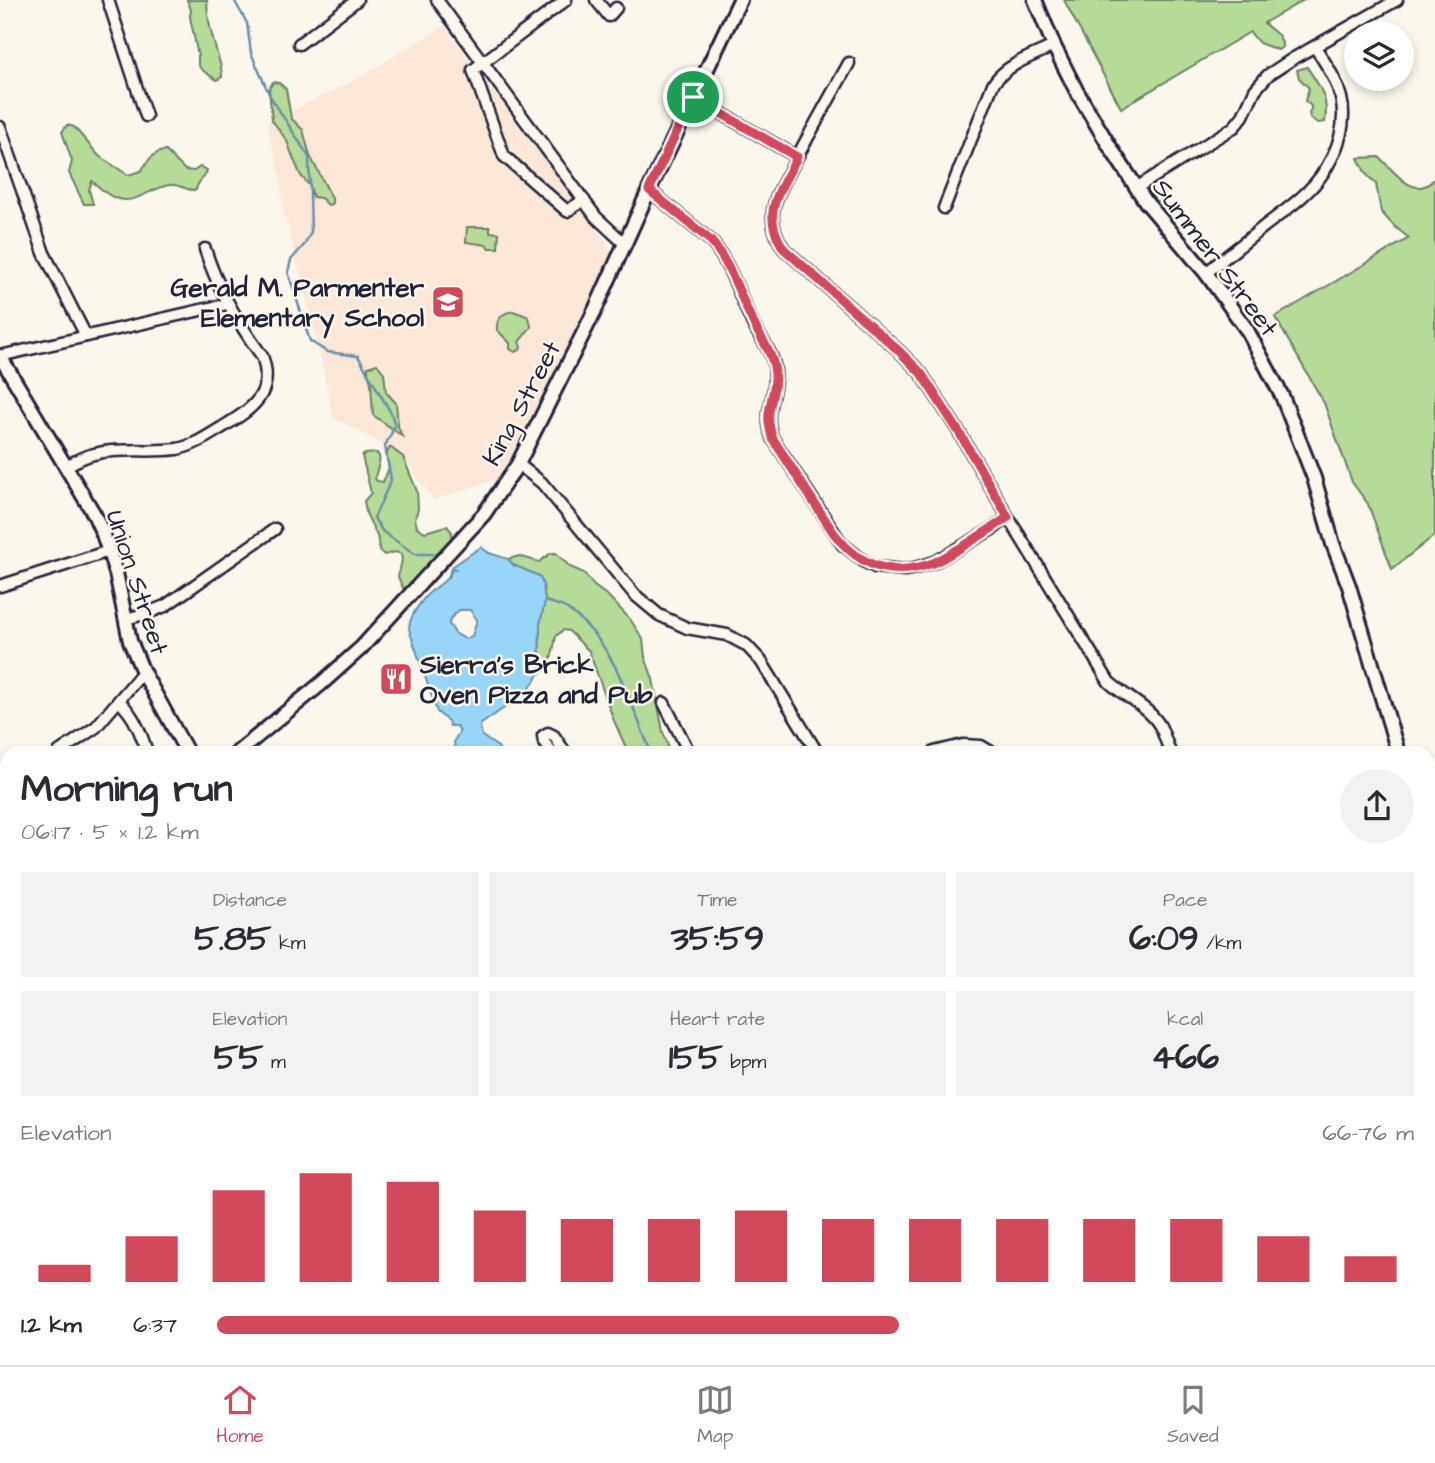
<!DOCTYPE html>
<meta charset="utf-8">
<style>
:root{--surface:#fff;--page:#f2f2f3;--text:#2b2b33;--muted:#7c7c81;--line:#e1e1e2;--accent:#d1495b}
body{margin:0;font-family:"Architects Daughter",sans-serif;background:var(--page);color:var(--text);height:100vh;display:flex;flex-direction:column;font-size:26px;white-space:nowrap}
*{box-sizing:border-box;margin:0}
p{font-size:23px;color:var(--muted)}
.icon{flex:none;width:38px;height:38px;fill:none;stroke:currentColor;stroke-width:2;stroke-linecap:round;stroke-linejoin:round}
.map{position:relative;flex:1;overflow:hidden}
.drawer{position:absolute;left:0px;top:746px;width:1435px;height:620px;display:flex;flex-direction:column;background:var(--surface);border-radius:21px 21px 0 0;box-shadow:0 4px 10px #0003}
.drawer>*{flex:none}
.buttons{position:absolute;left:1344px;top:21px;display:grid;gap:14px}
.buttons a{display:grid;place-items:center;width:70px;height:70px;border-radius:50%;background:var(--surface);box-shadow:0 4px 10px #0003;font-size:35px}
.pin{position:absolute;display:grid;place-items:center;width:60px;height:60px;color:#fff;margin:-30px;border:4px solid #fff;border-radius:50%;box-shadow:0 2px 7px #0007}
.round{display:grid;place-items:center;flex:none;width:74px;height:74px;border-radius:37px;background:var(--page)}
.head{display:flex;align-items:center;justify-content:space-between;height:119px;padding:0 21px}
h1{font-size:38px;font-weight:800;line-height:52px}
.metrics{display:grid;grid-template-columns:repeat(3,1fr);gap:10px;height:119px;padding:7px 21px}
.metrics div{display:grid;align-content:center;border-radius:0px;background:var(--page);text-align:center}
.metrics b{font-size:35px;font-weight:800}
.metrics small{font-size:19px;font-weight:400}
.metrics p{font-size:19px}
.chart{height:196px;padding:14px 21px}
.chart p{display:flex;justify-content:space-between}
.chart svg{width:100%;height:126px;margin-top:7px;stroke:var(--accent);stroke-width:6}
ul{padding:0 21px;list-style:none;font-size:23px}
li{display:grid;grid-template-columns:112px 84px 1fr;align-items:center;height:52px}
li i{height:18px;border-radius:9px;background:var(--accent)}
.dock{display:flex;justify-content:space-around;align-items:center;height:98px;border-top:2px solid var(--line);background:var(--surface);font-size:19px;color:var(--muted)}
.dock a{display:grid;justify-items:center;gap:4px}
.dock .current{color:var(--accent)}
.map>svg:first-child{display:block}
.built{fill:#fae7d8}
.green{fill:#b5db97;stroke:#6c7e69;stroke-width:2}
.water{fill:#98d6f9;stroke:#698ead;stroke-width:2;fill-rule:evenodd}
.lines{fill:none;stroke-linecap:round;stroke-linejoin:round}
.stream{stroke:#698ead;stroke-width:2.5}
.minor-casing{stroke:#22223b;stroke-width:15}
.major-casing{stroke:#22223b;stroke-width:18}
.highway-casing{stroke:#22223b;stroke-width:19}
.minor{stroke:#fbf7ec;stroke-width:10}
.major{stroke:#fbf7ec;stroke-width:12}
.highway{stroke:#fbf7ec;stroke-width:14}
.route-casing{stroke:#fff;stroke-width:14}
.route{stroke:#d1495b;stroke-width:9}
.labels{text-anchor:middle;stroke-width:5;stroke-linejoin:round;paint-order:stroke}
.street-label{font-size:26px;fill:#22223b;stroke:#fbf7ec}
.poi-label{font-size:26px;font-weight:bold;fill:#22223b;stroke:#fbf7ec;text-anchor:end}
</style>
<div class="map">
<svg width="1435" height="1365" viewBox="0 0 1435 1365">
<rect width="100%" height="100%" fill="#fbf7ec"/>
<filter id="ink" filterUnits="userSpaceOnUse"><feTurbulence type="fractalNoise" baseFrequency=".0143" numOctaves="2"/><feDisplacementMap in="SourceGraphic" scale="14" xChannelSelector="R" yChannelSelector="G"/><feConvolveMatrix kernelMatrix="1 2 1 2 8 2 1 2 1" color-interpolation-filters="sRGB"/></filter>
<g filter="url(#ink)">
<path class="built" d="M444 26 609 246 611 255 510 463 499 478 434 500 402 455 333 417 318 345 282 205 281 182 267 123 357 79Z"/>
<g class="green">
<path d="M187 0H207C207 17 211 34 216 50 219 60 222 67 222 77L217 80 202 70 198 65V56L190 17 191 10Z"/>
<path d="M1064 0H1304L1264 23C1272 32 1283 34 1282 47L1278 50 1259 43 1250 32 1121 108Z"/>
<path d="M1307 67C1320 87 1329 97 1325 122L1318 123 1310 118 1309 112 1311 110V106L1305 101 1309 88 1299 78 1297 70Z"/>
<path d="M273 82 279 83 286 89 291 118 303 130 310 156 332 198V204L328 205 321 198 313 197 310 186 301 176 294 160 287 141 272 120 269 89Z"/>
<path d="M67 125 74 127 99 156 128 175 141 171C148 161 153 151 166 151L185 170 194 171 200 167 207 170C205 179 197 181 196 190 186 191 178 183 169 185 150 188 134 206 115 198 107 195 99 187 92 181L89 190 93 204H84L69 173 72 161 62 132Z"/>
<path d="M1379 157C1394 170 1414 203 1435 178V535L1392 569 1368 504 1352 482 1324 403 1275 317 1409 238 1394 226 1381 212 1376 184 1366 174 1358 158Z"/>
<path d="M467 227H490V232L499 233 498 248H488L487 245 466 242Z"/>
<path d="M513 311 527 316 530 321 531 327 519 342 521 347 520 350 515 352 510 349V343L497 330C496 319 502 313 513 311Z"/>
<path d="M377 364 384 373 386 392 396 403 398 426 402 436 373 415 371 383 368 372V367Z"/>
<path d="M390 447 403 457 417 491 418 509 415 519 417 527 425 532 447 526 452 532 451 541 409 590 403 588 398 577 402 560 401 554 396 552 384 555 380 551 377 536 366 513 364 501 371 493 362 456 365 454 377 453C383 460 376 469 375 478L377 481 383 482 389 468 386 455Z"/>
<path d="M551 553H556L570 567 584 573 594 586 608 596 630 619 643 639 645 657 653 679 663 732 668 745 666 752H628L614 721 589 651 569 631 563 630 556 636C553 652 552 664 539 674L540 624 545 601 539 576 513 565 508 559 519 556 539 562Z"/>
<path d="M1435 941V1053L1428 1054V944Z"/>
</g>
<path class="water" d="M481 547 489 553 508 559 513 565 539 576 543 584 545 601 540 624 539 674 527 692 480 725 482 736 498 747 501 752H455L454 741 460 731 457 726H450L448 721 437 712 409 629C409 618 420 603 427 595 437 585 450 581 453 566ZM459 610H470L477 620 472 636 465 639 455 633 449 624 450 619Z"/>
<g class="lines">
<g class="stream">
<path d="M234 0 247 23 251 53 270 96 309 157 311 232 305 244 291 260 288 272 310 341 327 352 358 356 391 413 395 426 385 446 391 480 374 518 383 532 415 554H433"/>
<path d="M449 577 451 568 456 570"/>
<path d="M545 601C553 604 564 605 570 611 615 644 630 703 651 752"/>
<path d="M907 1358 912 1365"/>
</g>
<defs>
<g id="minor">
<path d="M108 0 146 116"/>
<path d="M437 0 596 217 625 244"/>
<path d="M566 0 473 70 504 156 567 211 584 200"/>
<path d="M596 0 609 16 616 8"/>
<path d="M299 44 357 0"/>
<path d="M693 97 797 157C781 191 759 212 784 249L898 350 921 373 959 432 1008 517 1109 682C1125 697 1149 707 1160 726 1164 734 1167 744 1170 752"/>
<path d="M0 127 44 253 86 336"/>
<path d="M797 157 849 63"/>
<path d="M1136 188 1234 127 1243 116 1255 90 1268 75 1294 58 1397 0"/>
<path d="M649 190 711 241C731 265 740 297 753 324 762 341 775 355 775 374 776 400 762 410 773 439L842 544 865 562 875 567 904 570 915 568 935 562 994 528 1008 517"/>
<path d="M944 208 993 84C1007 64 1032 56 1054 46"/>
<path d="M1206 273C1224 258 1243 244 1261 229 1276 217 1293 206 1307 192 1326 174 1343 143 1343 116 1344 91 1329 68 1315 47"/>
<path d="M0 356 227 304"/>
<path d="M518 464 542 483 635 595 659 615 687 628 727 635 746 645 761 661 817 752"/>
<path d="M66 467C101 442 138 454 177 449 193 446 208 436 221 428 250 410 276 395 262 356 238 323 217 288 205 249"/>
<path d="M0 586 109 551"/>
<path d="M125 619 145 614 165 606 275 529"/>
<path d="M119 701C134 715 141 733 147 752"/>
<path d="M664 703 689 752"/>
<path d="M59 752 96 727 143 672"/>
<path d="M552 752 544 742 543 736 548 733 554 736 565 752"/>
<path d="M934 752 963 745 981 746 991 752"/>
<path d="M1428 1194H1435"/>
<path d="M0 1341 7 1342"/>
<path d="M175 1358 243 1365"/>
</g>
<g id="major">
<path d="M1035 0 1054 46 1076 90 1110 147 1146 202 1206 273 1247 330 1282 396 1314 478 1333 544 1349 586 1398 752"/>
<path d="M0 356 94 514 103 534 116 573 130 641 143 672 187 752"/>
<path d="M238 752 322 683 361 648 484 514 518 464 595 310 649 190 740 0"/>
<path d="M1428 858 1435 886"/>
<path d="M0 1051 7 1042"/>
</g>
<g id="highway">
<path d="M0 917 7 919"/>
<path d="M0 997 7 1002"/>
<path d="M0 1072 7 1077"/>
<path d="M0 1160 7 1164"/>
<path d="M453 1358 466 1365"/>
<path d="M547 1358 560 1365"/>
</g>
</defs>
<use href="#minor" class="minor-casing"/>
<use href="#major" class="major-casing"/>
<use href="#highway" class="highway-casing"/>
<use href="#minor" class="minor"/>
<use href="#major" class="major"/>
<use href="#highway" class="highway"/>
</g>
</g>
<g class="lines" filter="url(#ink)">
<defs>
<path id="route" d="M693 97 797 157C781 191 759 212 784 249L898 350 921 373 959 432 1008 517C993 528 978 537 962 547 953 552 943 559 933 563 892 578 859 567 833 532L773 439C762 410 776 399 775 374 774 355 762 341 754 324 740 296 731 265 711 241L649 190Z"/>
</defs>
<use href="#route" class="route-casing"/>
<use href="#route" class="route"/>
</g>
<defs>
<symbol id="school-square" viewBox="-11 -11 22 22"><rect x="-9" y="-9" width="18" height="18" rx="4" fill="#d1495b" stroke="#fbf7ec"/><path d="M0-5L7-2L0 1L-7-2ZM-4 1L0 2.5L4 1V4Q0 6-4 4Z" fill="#fff"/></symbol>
<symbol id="restaurant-square" viewBox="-11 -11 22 22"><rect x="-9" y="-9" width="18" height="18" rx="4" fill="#d1495b" stroke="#fbf7ec"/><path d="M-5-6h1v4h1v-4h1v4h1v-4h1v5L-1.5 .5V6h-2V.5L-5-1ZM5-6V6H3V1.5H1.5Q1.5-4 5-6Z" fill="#fff"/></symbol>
</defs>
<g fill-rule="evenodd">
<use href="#school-square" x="429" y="283" width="38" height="38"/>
<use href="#restaurant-square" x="377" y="660" width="38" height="38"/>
</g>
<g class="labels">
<g class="street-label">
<text transform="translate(1216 257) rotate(53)" y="9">Summer Street</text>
<text transform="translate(521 403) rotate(-62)" y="9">King Street</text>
<text transform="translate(138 582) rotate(72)" y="9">Union Street</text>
</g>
<g class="poi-label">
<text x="424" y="296">Gerald M. Parmenter<tspan x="424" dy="30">Elementary School</tspan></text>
<text x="420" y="673" text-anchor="start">Sierra's Brick<tspan x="420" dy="30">Oven Pizza and Pub</tspan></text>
</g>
</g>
</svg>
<div class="buttons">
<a><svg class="icon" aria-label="layers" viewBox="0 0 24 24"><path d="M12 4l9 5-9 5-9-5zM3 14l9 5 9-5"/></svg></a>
</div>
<div class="pin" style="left:693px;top:97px;background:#1e9e55"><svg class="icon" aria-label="arrive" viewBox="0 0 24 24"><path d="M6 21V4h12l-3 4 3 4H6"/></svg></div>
<section class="drawer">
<div class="head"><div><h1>Morning run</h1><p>06:17 · 5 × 1.2 km</p></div><a class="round"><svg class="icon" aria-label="share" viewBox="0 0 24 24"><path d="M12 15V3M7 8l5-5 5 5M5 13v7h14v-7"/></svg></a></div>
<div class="metrics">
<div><p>Distance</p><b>5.85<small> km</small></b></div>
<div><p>Time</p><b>35:59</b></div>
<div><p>Pace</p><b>6:09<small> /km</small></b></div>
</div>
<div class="metrics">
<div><p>Elevation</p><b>55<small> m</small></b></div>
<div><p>Heart rate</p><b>155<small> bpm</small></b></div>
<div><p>kcal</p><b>466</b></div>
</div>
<div class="chart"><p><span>Elevation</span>66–76 m</p>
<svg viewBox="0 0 160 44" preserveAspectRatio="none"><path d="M5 44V38M15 44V28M25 44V12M35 44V6M45 44V9M55 44V19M65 44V22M75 44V22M85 44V19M95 44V22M105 44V22M115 44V22M125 44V22M135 44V22M145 44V28M155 44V35"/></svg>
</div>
<ul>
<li><b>1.2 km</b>6:37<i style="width:57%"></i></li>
</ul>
</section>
</div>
<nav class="dock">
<a class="current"><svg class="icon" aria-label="home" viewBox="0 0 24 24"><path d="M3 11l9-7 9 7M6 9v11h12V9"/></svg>Home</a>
<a><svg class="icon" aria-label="map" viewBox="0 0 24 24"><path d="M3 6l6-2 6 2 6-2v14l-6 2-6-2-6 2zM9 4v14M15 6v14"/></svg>Map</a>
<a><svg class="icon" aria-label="saved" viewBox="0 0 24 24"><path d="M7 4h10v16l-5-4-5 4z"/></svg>Saved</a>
</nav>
